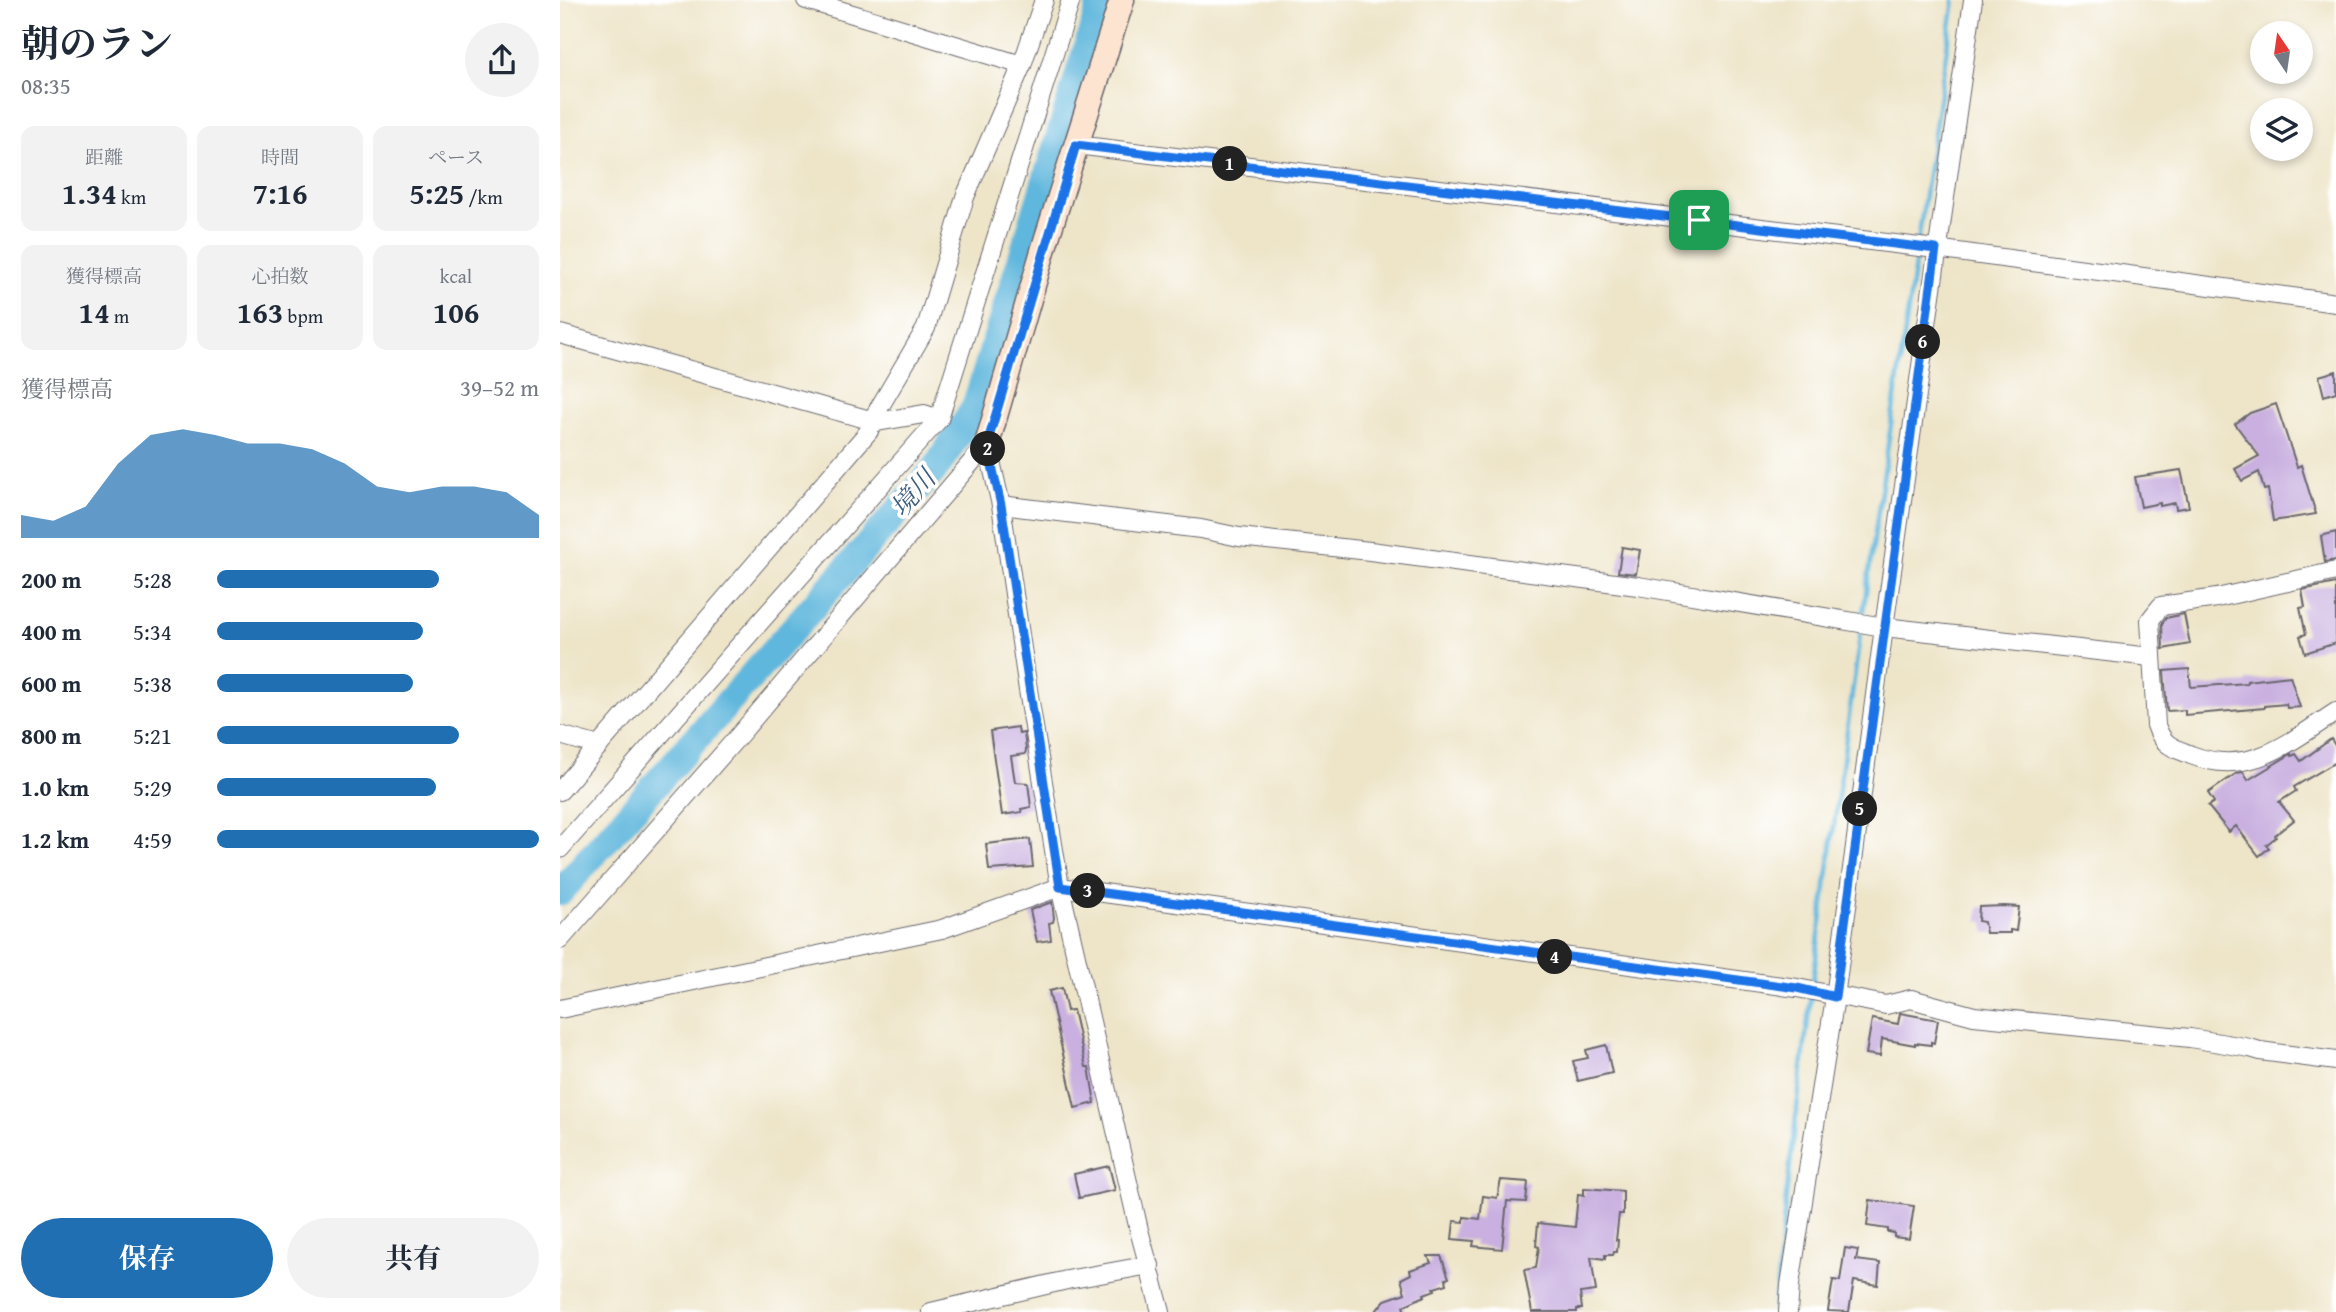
<!DOCTYPE html>
<html lang="ja">
<meta charset="utf-8">
<style>
:root{--surface:#fff;--page:#f2f2f3;--text:#1f2937;--muted:#747a83;--accent:#1f6fb2}
body{margin:0;font-family:"Gentium Book Plus","Noto Serif JP",serif;background:var(--page);color:var(--text);height:100vh;display:flex;flex-direction:column;font-size:26px;white-space:nowrap}
*{box-sizing:border-box;margin:0}
p{font-size:23px;color:var(--muted)}
.icon{flex:none;width:38px;height:38px;fill:none;stroke:currentColor;stroke-width:2;stroke-linecap:round;stroke-linejoin:round}
.map{position:relative;flex:1;overflow:hidden}
.drawer{display:flex;flex-direction:column;background:var(--surface);width:560px}
.drawer>*{flex:none}
.needle{width:46px;rotate:347deg}
.tools{position:absolute;left:1690px;top:21px;display:grid;gap:14px}
.tools a{display:grid;place-items:center;width:63px;height:63px;border-radius:50%;background:var(--surface);box-shadow:0 4px 10px #0003;font-size:35px}
.pin{position:absolute;display:grid;place-items:center;width:60px;height:60px;color:#fff;margin:-30px;border-radius:14px;box-shadow:0 4px 10px #0006}
.km{position:absolute;width:35px;height:35px;margin:-18px;border-radius:50%;background:#222;color:#fff;font-size:19px;line-height:35px;text-align:center}
.round{display:grid;place-items:center;flex:none;width:74px;height:74px;border-radius:37px;background:var(--page)}
.summary{display:flex;align-items:center;justify-content:space-between;height:119px;padding:0 21px}
h1{font-size:38px;font-weight:700;line-height:52px}
.stats{display:grid;grid-template-columns:repeat(3,1fr);gap:10px;height:119px;padding:7px 21px}
.stats div{display:grid;align-content:center;border-radius:14px;background:var(--page);text-align:center}
.stats b{font-size:30px;font-weight:700}
.stats small{font-size:19px;font-weight:400}
.stats p{font-size:19px}
.chart{height:196px;padding:14px 21px}
.chart p{display:flex;justify-content:space-between}
.chart svg{width:100%;height:126px;margin-top:7px;fill:var(--accent);opacity:.7}
.action{display:flex;gap:14px;margin-top:auto;padding:14px 21px}
.action a{flex:1;height:80px;border-radius:42px;background:var(--accent);color:#fff;font-size:28px;font-weight:700;line-height:80px;text-align:center}
.action a+a{background:var(--page);color:var(--text)}
ul{padding:0 21px;list-style:none;font-size:23px}
li{display:grid;grid-template-columns:112px 84px 1fr;align-items:center;height:52px}
li i{height:18px;border-radius:9px;background:var(--accent)}
main{display:flex;flex:1;min-height:0}
.map>svg:first-child{display:block}
.lines{fill:none;stroke-linecap:round;stroke-linejoin:round}
.stream{stroke:#60b7dd;stroke-width:4.5}
.river{stroke:#60b7dd;stroke-width:28}
.building{fill:#c9b0e0}
.street-casing{stroke:#69666d;stroke-width:20}
.secondary-casing{stroke:#69666d;stroke-width:27}
.street{stroke:#fff;stroke-width:18}
.secondary{stroke:#fde4d1;stroke-width:24}
.route-casing{stroke:#fff;stroke-width:14}
.route{stroke:#1a73e8;stroke-width:9}
.labels{text-anchor:middle;stroke-width:7;stroke-linejoin:round;paint-order:stroke}
.water-label{font-size:26px;font-style:italic;fill:#3b5e7c;stroke:#fff}
</style>
<main>
<section class="drawer">
<div class="summary"><div><h1>朝のラン</h1><p>08:35</p></div><a class="round"><svg class="icon" aria-label="share" viewBox="0 0 24 24"><path d="M12 15V3M7 8l5-5 5 5M5 13v7h14v-7"/></svg></a></div>
<div class="stats">
<div><p>距離</p><b>1.34<small> km</small></b></div>
<div><p>時間</p><b>7:16</b></div>
<div><p>ペース</p><b>5:25<small> /km</small></b></div>
</div>
<div class="stats">
<div><p>獲得標高</p><b>14<small> m</small></b></div>
<div><p>心拍数</p><b>163<small> bpm</small></b></div>
<div><p>kcal</p><b>106</b></div>
</div>
<div class="chart"><p><span>獲得標高</span>39–52 m</p>
<svg viewBox="0 0 160 44" preserveAspectRatio="none"><path d="M0 44V36L10 38L20 33L30 18L40 8L50 6L60 8L70 11L80 11L90 13L100 18L110 26L120 28L130 26L140 26L150 28L160 36V44z"/></svg>
</div>
<ul>
<li><b>200 m</b>5:28<i style="width:69%"></i></li>
<li><b>400 m</b>5:34<i style="width:64%"></i></li>
<li><b>600 m</b>5:38<i style="width:61%"></i></li>
<li><b>800 m</b>5:21<i style="width:75%"></i></li>
<li><b>1.0 km</b>5:29<i style="width:68%"></i></li>
<li><b>1.2 km</b>4:59<i style="width:100%"></i></li>
</ul>
<div class="action"><a>保存</a><a>共有</a></div>
</section>
<div class="map">
<svg width="1776" height="1312" viewBox="0 0 1776 1312">
<rect width="100%" height="100%" fill="#fff"/>
<filter id="ink" filterUnits="userSpaceOnUse"><feTurbulence type="fractalNoise" baseFrequency=".0143" numOctaves="2"/><feDisplacementMap in="SourceGraphic" scale="14" xChannelSelector="R" yChannelSelector="G"/><feConvolveMatrix kernelMatrix="1 2 1 2 8 2 1 2 1" color-interpolation-filters="sRGB"/></filter>
<filter id="wash" filterUnits="userSpaceOnUse"><feTurbulence type="fractalNoise" baseFrequency=".00686" numOctaves="4" result="noise"/><feDisplacementMap in="SourceGraphic" scale="28" xChannelSelector="R" yChannelSelector="G"/><feGaussianBlur stdDeviation="1.57" result="paint"/><feColorMatrix in="noise" values="0 0 0 0 0 0 0 0 0 0 0 0 0 0 0 0 0 1.4 0 .05"/><feComposite in="paint" operator="in"/></filter>
<g filter="url(#wash)">
<rect width="100%" height="100%" fill="#eee5c9"/>
<g class="lines">
<g class="stream">
<path d="M1358 242 1394 0"/>
<path d="M1302 619 1357 250"/>
<path d="M1252 987 1301 628"/>
<path d="M1214 1312 1226 1197 1251 995"/>
</g>
<path class="river" d="M0 892 376 468 415 408 542 0"/>
</g>
<g id="blocks">
<g class="building">
<path d="M1776 371V392L1764 396 1759 376Z"/>
<path d="M1716 404 1737 467 1741 465 1756 514 1713 521 1708 489 1704 490 1699 472 1682 481 1675 469 1699 456 1675 424 1690 413Z"/>
<path d="M1621 470 1629 507 1616 509 1615 503 1600 506V503L1581 507 1575 477Z"/>
<path d="M1776 532V560L1765 562 1761 536Z"/>
<path d="M1062 547 1080 550 1076 574 1058 572Z"/>
<path d="M1776 583V643L1745 653 1740 636 1746 634 1740 608 1745 607 1742 590Z"/>
<path d="M1624 614 1630 644 1603 649 1602 624 1606 618Z"/>
<path d="M1629 669 1631 687 1687 683V681L1730 676 1740 707 1727 708 1726 704 1704 706V708L1625 715V710L1607 711 1604 671Z"/>
<path d="M458 727 459 734 464 733 466 750 465 754 451 756 455 782 468 783 471 807 461 809 462 812 442 815 430 731Z"/>
<path d="M1771 739 1776 747V762L1734 787 1736 791 1719 802 1734 820 1715 835 1716 837 1706 845 1709 848 1699 856 1676 826 1669 832 1648 806 1654 802 1648 793 1677 773 1683 772 1688 780 1731 754 1732 756 1736 754 1741 761Z"/>
<path d="M470 839 473 867 429 870 426 844Z"/>
<path d="M492 902 494 918 493 922 489 923 491 940 477 942 470 910Z"/>
<path d="M1444 906 1459 907 1456 931 1450 930V933H1426L1424 922 1418 921 1419 907Z"/>
<path d="M502 988 507 1011 513 1010 526 1067H529L535 1103 515 1108 489 991Z"/>
<path d="M1340 1013 1378 1020 1374 1043 1371 1042V1045L1355 1043V1045L1322 1039 1320 1056 1306 1054 1312 1019 1338 1024Z"/>
<path d="M1046 1045 1052 1073 1018 1081 1013 1061 1028 1058 1026 1050Z"/>
<path d="M549 1166 555 1190 519 1198 514 1174Z"/>
<path d="M941 1180 968 1182 966 1202 947 1201 942 1249 913 1246 914 1241 892 1239 894 1221 904 1222V1217L920 1219 923 1196 937 1198Z"/>
<path d="M1024 1188 1063 1191V1214H1059L1056 1240H1058L1057 1252H1054L1053 1255H1045V1259L1031 1257 1036 1291 1020 1293 1022 1309H1017V1312H972L964 1270 976 1268 979 1247 976 1246 978 1223 1015 1227 1018 1194 1024 1195Z"/>
<path d="M1310 1200 1354 1206 1349 1239 1334 1237V1233L1328 1232V1229L1307 1226Z"/>
<path d="M1285 1248 1298 1250 1296 1260 1320 1263 1318 1285 1294 1281 1289 1312 1268 1311 1273 1280 1280 1281Z"/>
<path d="M868 1256H881L889 1278 886 1279 887 1284 874 1288 875 1290 864 1294 865 1296 843 1306 845 1312H815L825 1300 845 1293 841 1279 851 1274 850 1270 871 1263Z"/>
</g>
</g>
</g>
<g filter="url(#ink)">
<use href="#blocks" fill-opacity="0" stroke="#69666d" stroke-width="2"/>
<g class="lines">
<defs>
<g id="street">
<path d="M246 0 462 65"/>
<path d="M516 145 1368 248 1776 303"/>
<path d="M0 334 317 422 364 414 379 419"/>
<path d="M427 444 441 505 468 690 500 887 579 1230 601 1312"/>
<path d="M441 505 641 529 679 537 810 551 1078 586 1324 627 1591 657"/>
<path d="M1776 571 1657 598 1601 606 1590 620 1596 725C1603 746 1612 747 1631 755 1690 778 1729 742 1776 712"/>
<path d="M0 735 39 746"/>
<path d="M0 791 309 431 312 420 366 328 405 197 462 65 484 0"/>
<path d="M0 849 379 419 511 0"/>
<path d="M0 940 182 732 427 444"/>
<path d="M0 1009 382 929 500 887 1237 988 1326 1005 1351 999 1414 1016 1630 1038 1690 1048 1700 1051 1776 1061"/>
<path d="M371 1312 507 1280 590 1265"/>
<path d="M1228 1312 1230 1285 1275 997 1324 627 1413 0"/>
</g>
<path id="secondary" d="M427 444 485 244 562 0"/>
</defs>
<use href="#street" class="street-casing"/>
<use href="#secondary" class="secondary-casing"/>
<use href="#street" class="street"/>
<use href="#secondary" class="secondary"/>
</g>
</g>
<g class="lines" filter="url(#ink)">
<defs>
<path id="route" d="M516 145 1376 249 1275 997 1237 988 500 887 441 505 427 444Z"/>
</defs>
<use href="#route" class="route-casing"/>
<use href="#route" class="route"/>
</g>
<g class="labels">
<g class="water-label">
<text transform="translate(353 493) rotate(-49)" y="9">境川</text>
</g>
</g>
</svg>
<div class="tools">
<a><svg class="needle" viewBox="-14 -14 28 28"><path d="M0-13l5 13h-10z" fill="#e53935"/><path d="M0 13l5-13h-10z" fill="#747a83"/></svg></a>
<a><svg class="icon" aria-label="layers" viewBox="0 0 24 24"><path d="M12 4l9 5-9 5-9-5zM3 14l9 5 9-5"/></svg></a>
</div>
<div class="pin" style="left:1139px;top:220px;background:#1e9e55"><svg class="icon" aria-label="arrive" viewBox="0 0 24 24"><path d="M6 21V4h12l-3 4 3 4H6"/></svg></div>
<b class="km" style="left:670px;top:164px">1</b>
<b class="km" style="left:428px;top:449px">2</b>
<b class="km" style="left:528px;top:891px">3</b>
<b class="km" style="left:995px;top:957px">4</b>
<b class="km" style="left:1300px;top:809px">5</b>
<b class="km" style="left:1363px;top:342px">6</b>
</div>
</main>
